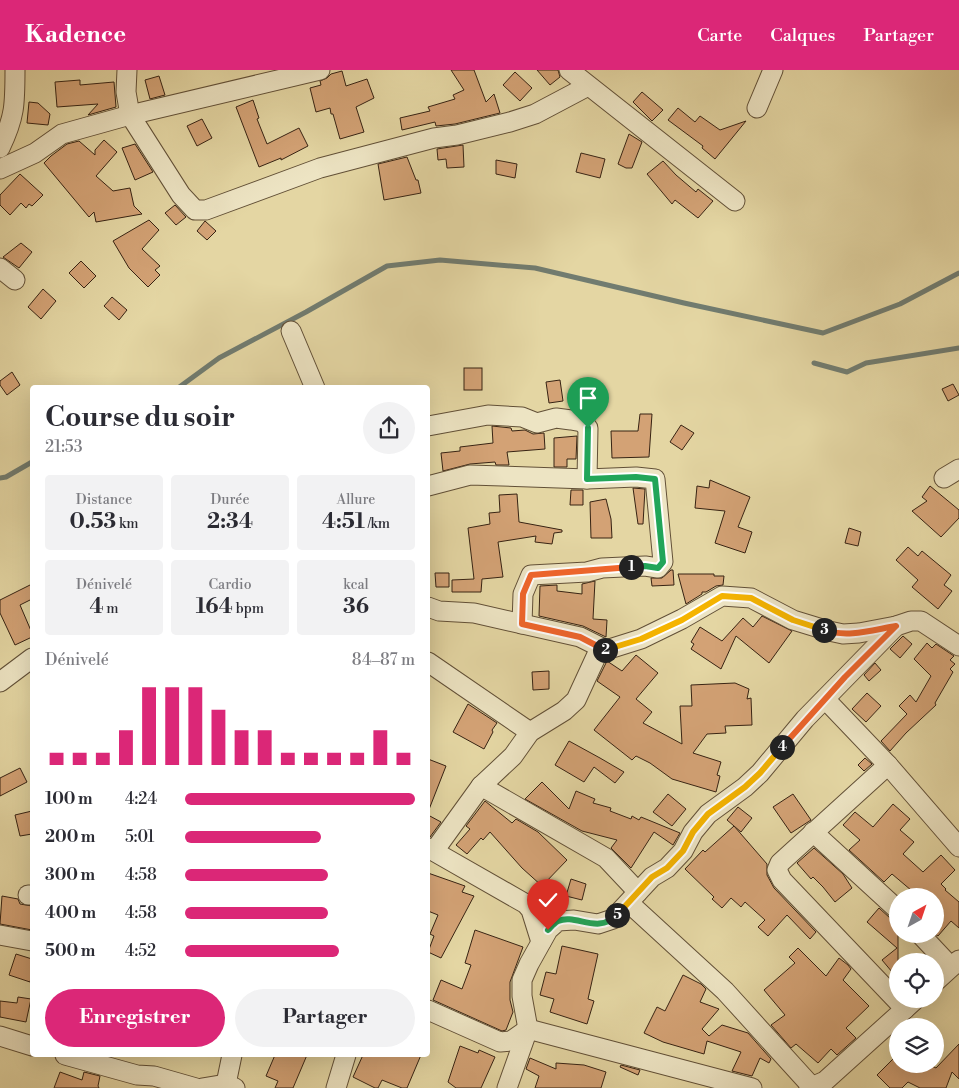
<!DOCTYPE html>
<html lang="fr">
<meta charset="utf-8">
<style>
:root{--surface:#fff;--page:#f2f2f3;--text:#2b2b33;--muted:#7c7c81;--accent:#db2777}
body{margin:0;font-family:"Libre Bodoni",serif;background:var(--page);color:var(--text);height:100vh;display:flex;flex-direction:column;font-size:19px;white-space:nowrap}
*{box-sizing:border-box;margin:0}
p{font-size:16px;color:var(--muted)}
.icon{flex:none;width:28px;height:28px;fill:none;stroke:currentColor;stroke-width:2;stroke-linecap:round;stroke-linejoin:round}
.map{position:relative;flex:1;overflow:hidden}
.drawer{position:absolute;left:30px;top:315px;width:400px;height:672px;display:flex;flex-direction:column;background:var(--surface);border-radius:5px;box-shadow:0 5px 20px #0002}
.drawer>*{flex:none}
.needle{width:32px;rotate:40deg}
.tools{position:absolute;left:889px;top:818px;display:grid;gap:10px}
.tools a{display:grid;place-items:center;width:55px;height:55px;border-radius:50%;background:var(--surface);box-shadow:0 5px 20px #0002;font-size:25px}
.pin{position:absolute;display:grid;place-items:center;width:42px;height:42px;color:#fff;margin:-51px -21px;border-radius:50% 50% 50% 0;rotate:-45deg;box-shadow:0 0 5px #0007}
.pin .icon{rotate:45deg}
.km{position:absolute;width:25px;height:25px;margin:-12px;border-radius:50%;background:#222;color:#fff;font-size:14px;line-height:25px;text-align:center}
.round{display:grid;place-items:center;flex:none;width:52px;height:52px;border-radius:26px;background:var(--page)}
.headline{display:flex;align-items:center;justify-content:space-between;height:85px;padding:0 15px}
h1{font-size:28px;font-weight:700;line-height:38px}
.metrics{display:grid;grid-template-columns:repeat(3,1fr);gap:8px;height:85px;padding:5px 15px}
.metrics div{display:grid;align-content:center;border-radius:5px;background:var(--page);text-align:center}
.metrics b{font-size:21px;font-weight:700}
.metrics small{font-size:14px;font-weight:400}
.metrics p{font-size:14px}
.chart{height:140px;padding:10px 15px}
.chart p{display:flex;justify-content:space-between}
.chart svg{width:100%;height:90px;margin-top:5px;stroke:var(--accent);stroke-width:6}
.cta{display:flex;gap:10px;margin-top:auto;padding:10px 15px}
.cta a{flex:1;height:58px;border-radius:30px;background:var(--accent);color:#fff;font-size:20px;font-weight:700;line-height:58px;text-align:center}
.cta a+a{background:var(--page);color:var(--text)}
ul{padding:0 15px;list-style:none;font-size:16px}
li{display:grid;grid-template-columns:80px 60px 1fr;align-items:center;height:38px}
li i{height:12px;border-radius:6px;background:var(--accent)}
header{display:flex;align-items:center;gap:30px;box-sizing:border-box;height:70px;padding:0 25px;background:var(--accent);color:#fff}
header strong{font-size:24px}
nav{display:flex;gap:28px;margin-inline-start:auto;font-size:18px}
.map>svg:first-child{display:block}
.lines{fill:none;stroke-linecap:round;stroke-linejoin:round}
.stream{stroke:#717c70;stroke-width:5}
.building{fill:#d3a275;stroke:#372313}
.street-casing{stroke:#625037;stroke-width:21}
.street{stroke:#ede4c3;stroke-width:19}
.split-1-casing{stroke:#fff;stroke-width:10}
.split-2-casing{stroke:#fff;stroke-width:10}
.split-3-casing{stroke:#fff;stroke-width:10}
.split-4-casing{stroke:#fff;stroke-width:10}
.split-5-casing{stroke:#fff;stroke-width:10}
.split-6-casing{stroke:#fff;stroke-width:10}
.split-1{stroke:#22a559;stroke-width:6}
.split-2{stroke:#f0652b;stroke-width:6}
.split-3{stroke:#f5b400;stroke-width:6}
.split-4{stroke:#f0652b;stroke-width:6}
.split-5{stroke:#f5b400;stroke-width:6}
.split-6{stroke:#22a559;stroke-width:6}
</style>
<header>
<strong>Kadence</strong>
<nav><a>Carte</a><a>Calques</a><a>Partager</a></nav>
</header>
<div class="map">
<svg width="959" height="1018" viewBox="0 0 959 1018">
<rect width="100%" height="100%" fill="#e4d6a3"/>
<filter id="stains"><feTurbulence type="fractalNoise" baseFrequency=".004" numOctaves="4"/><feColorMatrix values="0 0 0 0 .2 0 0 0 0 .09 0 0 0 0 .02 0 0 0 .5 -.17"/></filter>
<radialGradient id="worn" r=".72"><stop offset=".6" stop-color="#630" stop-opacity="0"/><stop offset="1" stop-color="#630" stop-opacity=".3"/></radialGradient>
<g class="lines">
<g class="stream">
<path d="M814 293 847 302 866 293 959 278"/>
<path d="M178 318 219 288 306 242 387 196 440 190 535 198 684 233 823 263 900 234 959 203"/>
<path d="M0 408 6 407 32 392"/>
</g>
</g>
<g class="building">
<path d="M451 0H474L486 32 494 24 500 43 455 54 436 56 435 52 402 60 400 48 430 41 428 37 455 29 453 25 464 20Z"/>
<path d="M537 0H558L560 7 550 15Z"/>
<path d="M342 1 346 16 367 9 374 28 356 37 364 62 340 69 333 44H331L330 38 316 42 310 18 321 15 320 11 327 8 331 4Z"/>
<path d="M515 2 532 18 520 31 503 15Z"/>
<path d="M159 6 165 25 150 29 145 10Z"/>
<path d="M80 10V15L114 12 116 37 88 45 98 34 57 37 55 12Z"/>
<path d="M642 22 663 40 652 51 633 32Z"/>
<path d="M253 30 259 48 257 49 267 74 299 58 308 76 281 90V88L259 97 236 37Z"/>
<path d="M29 32 38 33 50 44 48 55 27 53Z"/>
<path d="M678 38 695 52 700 46 720 60 746 51 715 89 702 78 703 76 668 50Z"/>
<path d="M202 49 212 68 197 76 187 56Z"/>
<path d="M629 64 642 72 632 98H626L618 94Z"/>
<path d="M104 70 117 82 96 106 113 121 130 118 134 136 142 144 96 152 94 142 89 147 44 93 51 86 67 74 79 71 95 85V80Z"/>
<path d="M135 74 153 102 135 110 122 78Z"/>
<path d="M463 75 464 97 447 98 446 89 438 90 437 79Z"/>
<path d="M581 83 605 89 600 108 576 102Z"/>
<path d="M407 87 416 110H418L421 123 384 130 378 94Z"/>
<path d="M496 90 517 94 515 108 496 104Z"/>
<path d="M663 91 676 105 696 122 698 119 713 131 698 148 675 130 672 134 647 104Z"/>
<path d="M20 104 43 125 32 136 29 134 26 138 21 133 10 145 0 135V125Z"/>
<path d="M175 135 186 147 176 155 165 143Z"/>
<path d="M149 150 159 160 142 179 160 196 155 200 160 205 148 217 129 198 113 171Z"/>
<path d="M205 151 216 161 207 170 197 161Z"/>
<path d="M21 173 32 182 19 198 3 187Z"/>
<path d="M81 191 96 206 84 218 69 203Z"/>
<path d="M43 219 56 231 41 249 28 237Z"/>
<path d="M112 227 127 240 119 250 104 236Z"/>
<rect x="464" y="298" width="18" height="22"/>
<path d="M12 302 20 315 7 325 0 315V311Z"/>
<path d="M560 310 563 331 549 333 546 312Z"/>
<path d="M953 314 959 325 948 331 942 319Z"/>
<path d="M640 344H652L649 387 612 388 611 361H638Z"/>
<path d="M681 355 694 363 682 380 670 372Z"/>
<path d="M492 356 511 358 512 361 525 360 533 364 544 363 545 379 507 382 509 395H496L495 392 470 394 443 401 441 383 460 381V377L493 373Z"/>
<path d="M577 366 576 389H567V397H554V368Z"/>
<path d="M710 410 750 427 738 457 752 462 745 483 715 473 725 441 695 438 697 416 709 418Z"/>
<path d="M930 416 959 440V448L941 467 912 441 927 431 922 427Z"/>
<path d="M633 418 645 419 643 454H638Z"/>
<path d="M571 420H583V435H570Z"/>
<path d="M517 424 519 452 562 460V462L554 463 552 474 535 472 536 466 498 472 503 507 482 509 481 522H452V510L474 509 468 458 490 454 489 443 500 442 499 425Z"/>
<path d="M606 429 611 449 612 468H591L590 432Z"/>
<path d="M849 458 861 462 858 476 845 473Z"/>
<path d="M908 477 918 486 922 481 951 505 944 515 952 521 938 539 912 517 918 510 896 490Z"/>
<path d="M671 500H673L674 515 652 516 651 508H662Z"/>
<path d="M435 503H449V517H436Z"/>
<path d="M678 504H714V506H724L723 515 716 516 706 522H702V524L686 534Z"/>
<path d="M595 511 593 549 607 550 606 567 583 556 539 546 540 516 557 515V521L582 524V514Z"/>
<path d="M32 514V529L20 535 32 563V567L15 575 0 543V530Z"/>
<path d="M762 546 792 561 769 593 736 566 721 599 691 579 694 574 691 572 700 557 722 571 743 548 753 557Z"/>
<path d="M903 566 912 574 900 588 890 579Z"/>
<path d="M927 573 932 578 936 574 954 586 950 590 955 594 950 599 953 602 935 633 936 635 906 663 890 681 881 671 907 644 899 636 910 625 916 632 931 606 914 589Z"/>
<path d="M636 585 658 603 636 629 652 642 643 653 682 674 680 636H692L691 615 735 613 749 619 747 629 751 628 752 655 725 656 726 663 707 664 693 683 721 692 717 705 720 706 716 722 672 709 650 693 636 686 632 690 594 660 620 627 597 611 607 591 622 601Z"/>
<path d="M875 593 881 600 869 611 864 605Z"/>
<path d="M549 601V619L533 620 532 602Z"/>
<path d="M867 623 881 636 866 652 852 639Z"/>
<path d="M468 634 497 653 492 660 493 662 484 679 453 662Z"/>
<path d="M569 671 600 688 624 702 615 713 594 697 584 712 555 695Z"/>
<path d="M865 688 872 694 864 701 858 695Z"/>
<path d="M428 689 446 696 428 742Z"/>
<path d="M20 698 27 712 0 726V708Z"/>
<path d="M542 712 569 739 576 721 595 729 593 733 611 738 610 741 631 749 632 746 639 750 641 747 680 763 673 775 654 762 631 798 611 778 617 770 582 761 525 729Z"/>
<path d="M668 724 686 739 672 756 653 742Z"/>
<path d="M793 724 811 750 791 763 773 737Z"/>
<path d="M485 731 512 753 516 749 538 762 567 790 542 816 522 798 490 762 483 770 481 768 467 784 456 775 470 759 466 756Z"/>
<path d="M893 734 910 749 900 760 914 772 903 784 923 802 941 785 955 800 941 814 946 819 945 820 959 832V858L951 851 938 866 935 864V826H918L892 804 884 812 849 780 860 770 843 755 855 742 873 757Z"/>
<path d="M738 737 752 748 741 762 727 750Z"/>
<path d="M32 741V764L20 766 15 745Z"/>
<path d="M428 745 441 752 430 767H428Z"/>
<path d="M734 756 767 794V805L774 818 816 862 810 869 787 845 768 866 758 857 765 850 745 832 741 837 731 828 722 838 712 829 714 827 685 799 703 780 705 782Z"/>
<path d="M814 778 843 804 852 818 835 832 823 817 813 807 811 809 797 793Z"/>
<path d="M428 803 465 816 462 822 474 826 441 888 428 882 434 866 430 864 438 845 428 841Z"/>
<path d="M571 809 586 814 582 830 566 826Z"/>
<path d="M2 826 18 829 20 834 32 836V860L0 854Z"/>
<path d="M879 838 890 848 898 852V909L882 890 897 878 867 852Z"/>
<path d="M475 860 523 877 510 912V930L513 942 506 960 502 961 433 930 441 910 462 919 471 895 465 893Z"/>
<path d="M562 876 598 884 588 929 594 931 587 954 550 942 554 929 540 925 546 902 556 904Z"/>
<path d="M798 878 826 906 839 888 848 895 851 899 843 910 869 936 846 958 856 968 837 985 831 979 818 993 796 974 791 978 771 955 785 945 764 920 795 893 789 887Z"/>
<path d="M16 884 32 889V904L30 912 9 905Z"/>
<path d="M683 905 701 914 706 919 700 932 719 939 702 959 709 966 722 955 748 963 771 989 769 993 760 988 752 1006 732 1001 741 982 707 971 704 984 663 972 644 963 657 937 665 941Z"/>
<path d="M18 927 31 929 26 952 0 947V931L17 933Z"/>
<path d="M959 974V1009L952 1002 946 1018H920L908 1012 902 1018H890L877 1005 898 984V994H928L936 998Z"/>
<path d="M460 976 478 983 479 980 495 987 481 1018H456L448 1012Z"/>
<path d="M275 985H307L293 1018H275L278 1011 266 1006Z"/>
<path d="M363 985H421L407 1018H402L382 1010 378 1018H375L353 1007Z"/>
<path d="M530 988 556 999V993L584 995 606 1002 601 1018H535L539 1006 526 999Z"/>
<path d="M621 995 640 1000 638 1005 620 997Z"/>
<path d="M60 1002 82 1010 84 1002 100 1006 98 1016 99 1018H54Z"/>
</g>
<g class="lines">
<defs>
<g id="street">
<path d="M127 0 126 22 130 45 181 125 195 140H206L320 98 434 68 457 65 510 52 535 44 588 16"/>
<path d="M569 0 735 131"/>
<path d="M757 38 773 0"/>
<path d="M0 78C15 47 15 34 15 0"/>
<path d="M0 99 35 83 62 64 130 45 320 0"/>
<path d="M0 198 15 210"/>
<path d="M291 261 315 318"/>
<path d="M428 356 488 345 522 347 537 353 556 348 571 350 582 352 588 358 587 409"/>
<path d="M944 408 959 399"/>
<path d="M428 416 470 405 587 409 636 407 655 409 663 492 658 498 645 496 602 498 587 502 531 505 523 524 522 554"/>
<path d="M428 537 439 541 474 543 580 567 606 580 641 569 682 549 722 526 751 528 793 550 829 561 843 564 859 563 896 556 911 551H921L959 576"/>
<path d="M428 592 530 662"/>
<path d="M0 612 32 588"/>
<path d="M825 629 888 695 959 777"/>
<path d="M888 695 780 793 777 800 782 810 905 939"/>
<path d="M481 716 606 788 638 822"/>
<path d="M813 762 898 840"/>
<path d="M428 778 526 834 531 840 541 872"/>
<path d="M434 781 481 716 513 686 530 662 564 641 576 630 600 578"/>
<path d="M28 825H32"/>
<path d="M629 833 725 921 813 1018"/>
<path d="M920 864 951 897"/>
<path d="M0 865 32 871"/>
<path d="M935 912 959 890"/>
<path d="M428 940 500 972 511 971 528 959 752 1018"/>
<path d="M0 966 32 976"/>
<path d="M65 985 137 1005 154 1006 196 1018"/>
<path d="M226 1014 232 985"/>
<path d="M202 1018 226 1014 235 1018"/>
<path d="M336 1018 346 985"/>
<path d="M507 1018 528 959 522 926V910L529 894 548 860 558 851 574 850 598 854 613 849 652 807 667 798 683 781 693 762 708 744 745 717 760 703 805 649 896 556"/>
<path d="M809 1018 825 1011 916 929"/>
</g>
</defs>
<use href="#street" class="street-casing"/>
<use href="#street" class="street"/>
</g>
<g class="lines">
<defs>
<path id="split-1" d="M588 358 587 409 636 407 655 409 663 492 658 498 645 496 631 497"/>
<path id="split-2" d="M605 580 580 567 522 554 523 524 531 505 631 497"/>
<path id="split-3" d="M605 580 641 569 682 550 722 526 751 528 793 550 824 560"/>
<path id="split-4" d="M782 677 845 607 896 556C872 560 848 568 824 560"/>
<path id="split-5" d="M617 845 652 807 667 798 683 781 693 762 708 744 745 717 760 703 782 677"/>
<path id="split-6" d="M548 860C551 857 554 853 558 851 576 843 597 865 617 845"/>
</defs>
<use href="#split-1" class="split-1-casing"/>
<use href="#split-2" class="split-2-casing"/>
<use href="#split-3" class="split-3-casing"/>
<use href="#split-4" class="split-4-casing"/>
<use href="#split-5" class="split-5-casing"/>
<use href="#split-6" class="split-6-casing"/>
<use href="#split-1" class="split-1"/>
<use href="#split-2" class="split-2"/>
<use href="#split-3" class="split-3"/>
<use href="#split-4" class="split-4"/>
<use href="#split-5" class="split-5"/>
<use href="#split-6" class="split-6"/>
</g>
<rect width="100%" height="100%" filter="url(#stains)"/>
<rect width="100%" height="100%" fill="url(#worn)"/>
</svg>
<div class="tools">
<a><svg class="needle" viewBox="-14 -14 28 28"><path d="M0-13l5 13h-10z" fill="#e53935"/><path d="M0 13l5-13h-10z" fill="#7c7c81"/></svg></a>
<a><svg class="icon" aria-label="locate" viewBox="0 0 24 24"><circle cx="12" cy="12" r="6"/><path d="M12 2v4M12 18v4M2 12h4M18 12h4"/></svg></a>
<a><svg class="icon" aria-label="layers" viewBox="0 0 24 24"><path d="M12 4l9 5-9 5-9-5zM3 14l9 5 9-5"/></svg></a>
</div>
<div class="pin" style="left:588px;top:358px;background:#1e9e55"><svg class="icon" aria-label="arrive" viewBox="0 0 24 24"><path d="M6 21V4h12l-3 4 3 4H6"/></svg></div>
<div class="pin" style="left:548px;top:860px;background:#d93025"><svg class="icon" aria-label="check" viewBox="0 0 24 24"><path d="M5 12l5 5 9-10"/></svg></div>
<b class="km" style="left:631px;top:497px">1</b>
<b class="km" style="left:605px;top:580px">2</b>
<b class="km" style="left:824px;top:560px">3</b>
<b class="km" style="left:782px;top:677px">4</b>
<b class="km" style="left:617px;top:845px">5</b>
<section class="drawer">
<div class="headline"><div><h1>Course du soir</h1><p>21:53</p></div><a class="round"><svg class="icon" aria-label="share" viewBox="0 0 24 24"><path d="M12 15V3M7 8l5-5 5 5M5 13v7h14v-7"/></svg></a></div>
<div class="metrics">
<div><p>Distance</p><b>0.53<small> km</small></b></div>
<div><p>Durée</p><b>2:34</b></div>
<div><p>Allure</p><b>4:51<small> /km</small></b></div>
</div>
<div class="metrics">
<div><p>Dénivelé</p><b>4<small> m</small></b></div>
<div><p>Cardio</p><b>164<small> bpm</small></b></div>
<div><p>kcal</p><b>36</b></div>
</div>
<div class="chart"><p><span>Dénivelé</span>84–87 m</p>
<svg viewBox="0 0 160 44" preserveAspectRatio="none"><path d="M5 44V38M15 44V38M25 44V38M35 44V27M45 44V6M55 44V6M65 44V6M75 44V17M85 44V27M95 44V27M105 44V38M115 44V38M125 44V38M135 44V38M145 44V27M155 44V38"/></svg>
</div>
<ul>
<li><b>100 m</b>4:24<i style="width:100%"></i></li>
<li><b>200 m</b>5:01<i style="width:59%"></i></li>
<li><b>300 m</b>4:58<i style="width:62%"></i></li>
<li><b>400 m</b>4:58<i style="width:62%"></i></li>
<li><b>500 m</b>4:52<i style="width:67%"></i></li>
</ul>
<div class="cta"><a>Enregistrer</a><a>Partager</a></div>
</section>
</div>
